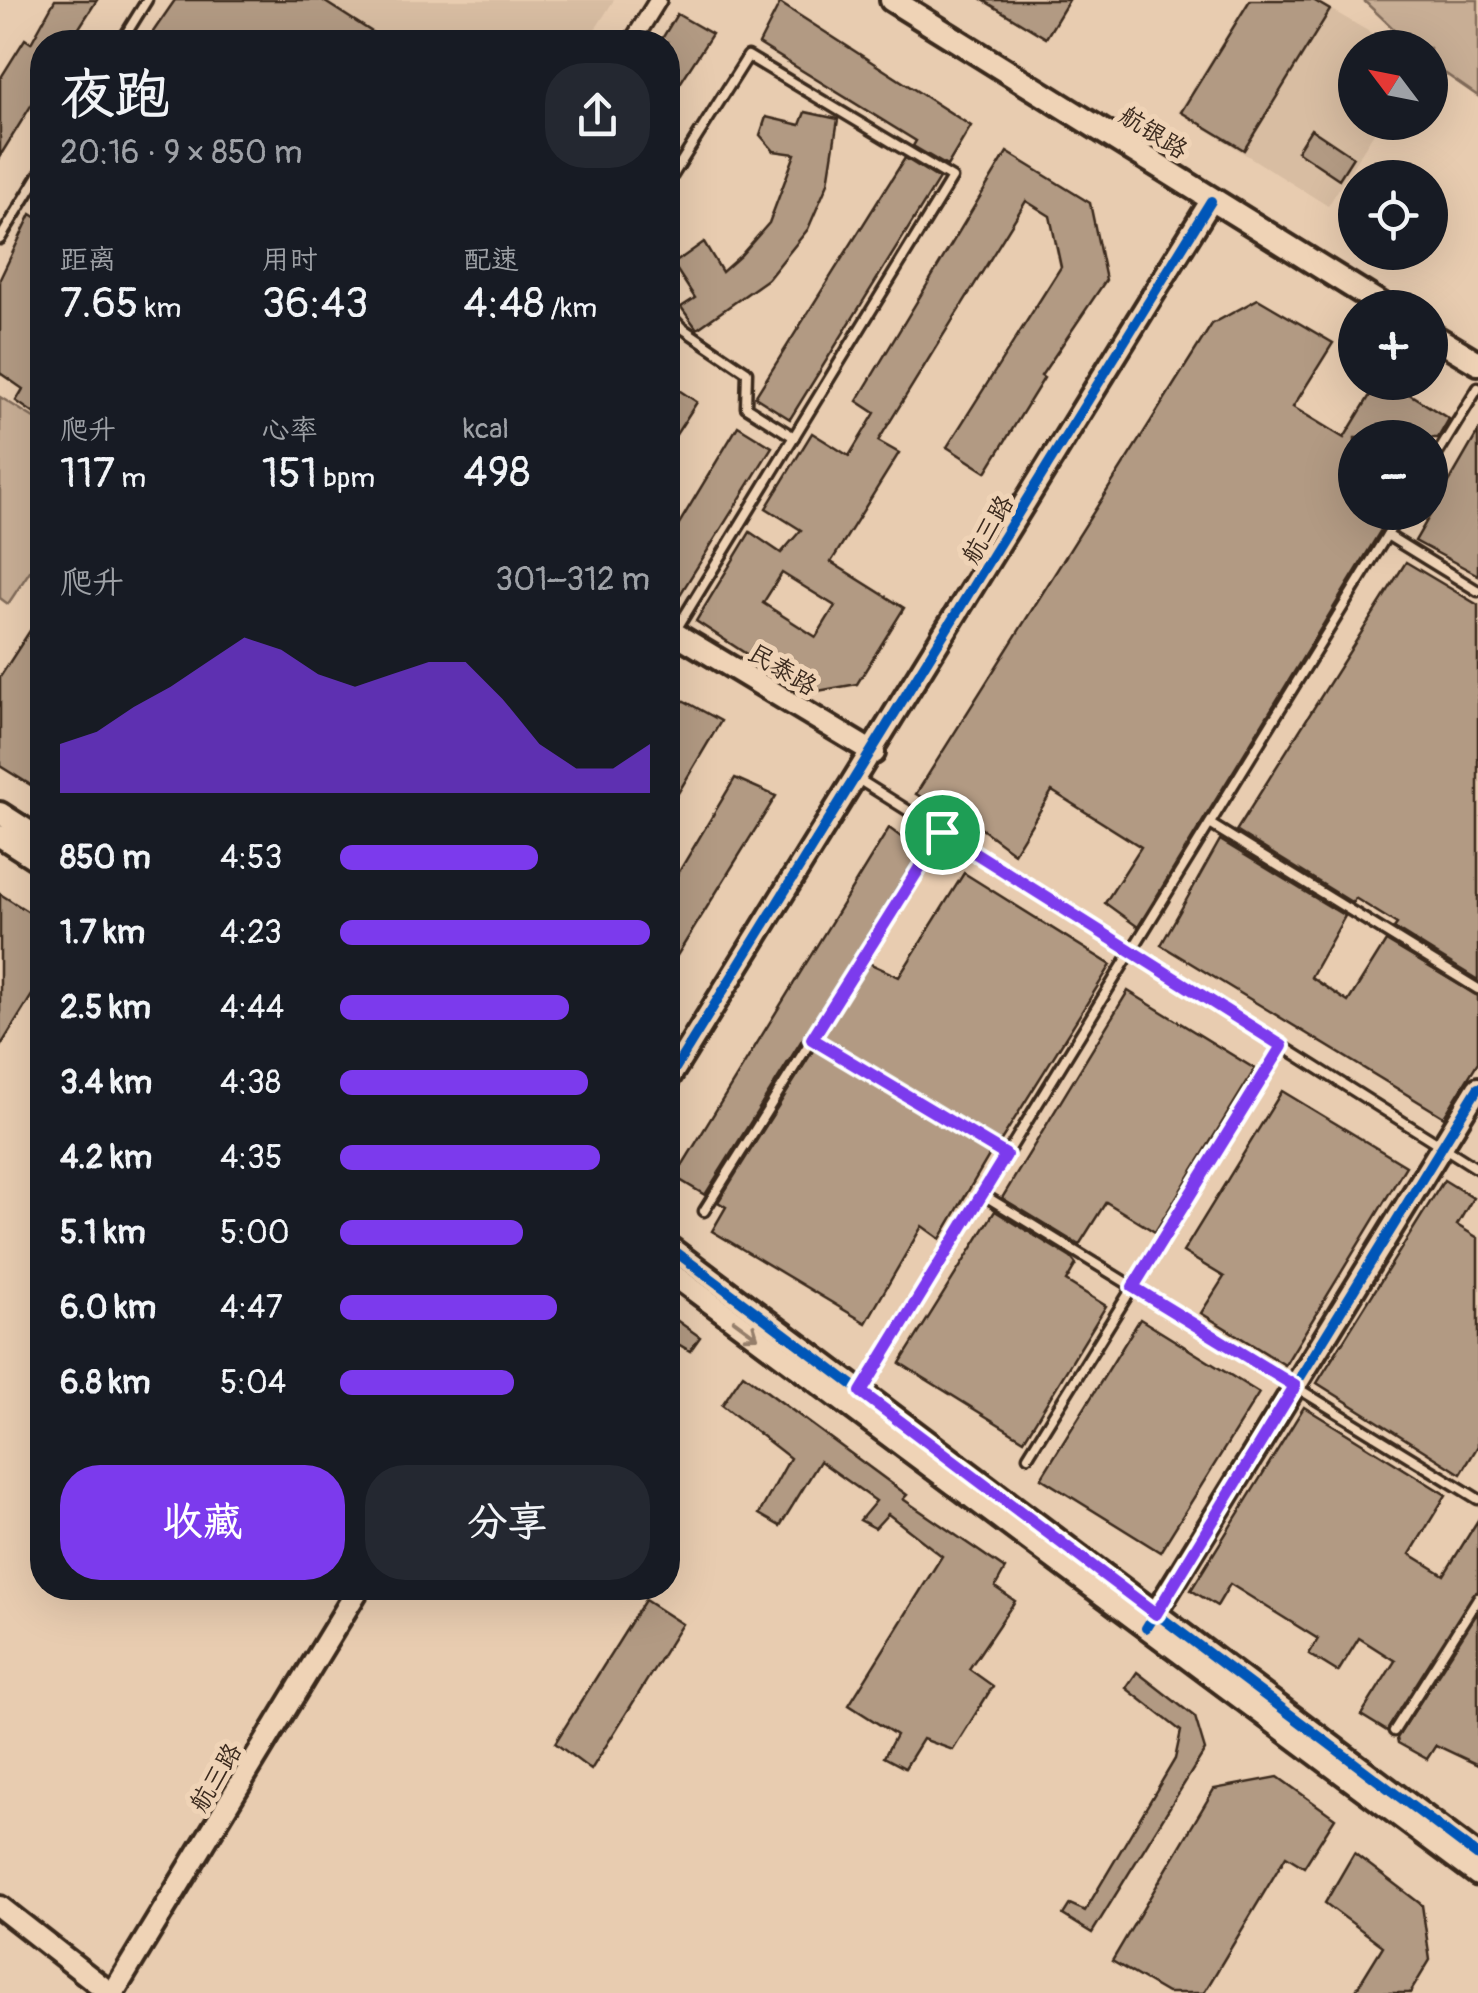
<!DOCTYPE html>
<html lang="zh">
<meta charset="utf-8">
<style>
:root{--surface:#171b24;--page:#242831;--text:#f1f3f6;--muted:#9ea1a6;--accent:#7c3aed}
body{margin:0;font-family:Pangolin,"LXGW WenKai TC",sans-serif;background:var(--page);color:var(--text);height:100vh;display:flex;flex-direction:column;font-size:38px;white-space:nowrap}
*{box-sizing:border-box;margin:0}
p{font-size:32px;color:var(--muted)}
.icon{flex:none;width:55px;height:55px;fill:none;stroke:currentColor;stroke-width:2;stroke-linecap:round;stroke-linejoin:round}
.map{position:relative;flex:1;overflow:hidden}
.details{position:absolute;left:30px;top:30px;width:650px;height:1570px;display:flex;flex-direction:column;background:var(--surface);border-radius:40px;box-shadow:0 10px 40px #0002}
.details>*{flex:none}
.needle{width:65px;rotate:302deg}
.controls{position:absolute;left:1338px;top:30px;display:grid;gap:20px}
.controls a{display:grid;place-items:center;width:110px;height:110px;border-radius:50%;background:var(--surface);box-shadow:0 10px 40px #0002;font-size:50px}
.pin{position:absolute;display:grid;place-items:center;width:85px;height:85px;color:#fff;margin:-42px;border:5px solid #fff;border-radius:50%;box-shadow:0 2px 10px #0007}
.round{display:grid;place-items:center;flex:none;width:105px;height:105px;border-radius:40px;background:var(--page)}
.overview{display:flex;align-items:center;justify-content:space-between;height:170px;padding:0 30px}
h1{font-size:55px;font-weight:600;line-height:75px}
.stats{display:grid;grid-template-columns:repeat(3,1fr);gap:15px;height:170px;padding:10px 30px}
.stats div{display:grid;align-content:center}
.stats b{font-size:42px;font-weight:600}
.stats small{font-size:28px;font-weight:400}
.stats p{font-size:28px}
.chart{height:280px;padding:20px 30px}
.chart p{display:flex;justify-content:space-between}
.chart svg{width:100%;height:180px;margin-top:10px;fill:var(--accent);opacity:.7}
.button{display:flex;gap:20px;margin-top:auto;padding:20px 30px}
.button a{flex:1;height:115px;border-radius:40px;background:var(--accent);color:#fff;font-size:40px;font-weight:600;line-height:115px;text-align:center}
.button a+a{background:var(--page);color:var(--text)}
ul{padding:0 30px;list-style:none;font-size:32px}
li{display:grid;grid-template-columns:160px 120px 1fr;align-items:center;height:75px}
li i{height:25px;border-radius:12px;background:var(--accent)}
.map>svg:first-child{display:block}
.built{fill:#d8bda2}
.green{fill:#c8ae95;stroke:#826c5a;stroke-width:2.5}
.building{fill:#b29a83;stroke:#3b2a1e;stroke-width:2.5;fill-rule:evenodd}
.lines{fill:none;stroke-linecap:round;stroke-linejoin:round}
.service-casing{stroke:#3b2a1e;stroke-width:15}
.minor-casing{stroke:#3b2a1e;stroke-width:22}
.tertiary-casing{stroke:#3b2a1e;stroke-width:28}
.secondary-casing{stroke:#3b2a1e;stroke-width:30}
.service{stroke:#efd3b6;stroke-width:8}
.minor{stroke:#efd3b6;stroke-width:15}
.tertiary{stroke:#efd3b6;stroke-width:20}
.secondary{stroke:#efd3b6;stroke-width:22}
.cycleway-casing{stroke:#efd3b6;stroke-width:16}
.cycleway{stroke:#0057b8;stroke-width:10}
.oneway{stroke:#957e6a}
.route-casing{stroke:#fff;stroke-width:20}
.route{stroke:#7c3aed;stroke-width:12}
.labels{text-anchor:middle;stroke-width:10;stroke-linejoin:round;paint-order:stroke}
.street-label{font-size:25px;fill:#3b2a1e;stroke:#efd3b6}
</style>
<div class="map">
<svg width="1478" height="1993" viewBox="0 0 1478 1993">
<rect width="100%" height="100%" fill="#e8ccb0"/>
<filter id="ink" filterUnits="userSpaceOnUse"><feTurbulence type="fractalNoise" baseFrequency=".01" numOctaves="2"/><feDisplacementMap in="SourceGraphic" scale="20" xChannelSelector="R" yChannelSelector="G"/><feConvolveMatrix kernelMatrix="1 2 1 2 8 2 1 2 1" color-interpolation-filters="sRGB"/></filter>
<g filter="url(#ink)">
<g class="built">
<path d="M240 0H614L587 42H213Z"/>
<path d="M1248 0H1315L1395 47 1355 48V122L1380 123 1328 206 1178 112Z"/>
</g>
<g class="green">
<path d="M1363 0H1478V96L1430 63V48L1413 47Z"/>
<path d="M0 397 42 423V553L8 604 0 598Z"/>
</g>
<g class="building">
<path d="M55 0H97L70 42H42V88L0 156V79L25 39 31 43Z"/>
<path d="M175 0H322L372 32 366 42H146Z"/>
<path d="M983 0H1069L1046 38Z"/>
<path d="M1250 0H1313L1330 10 1244 150 1181 112Z"/>
<path d="M780 3 971 126 947 166 913 146 916 141 759 44Z"/>
<path d="M677 14 712 34 668 102V42H660Z"/>
<path d="M805 112 838 119 828 183 808 229 768 279 697 329 681 307 695 298 673 264 704 242 722 272 741 255 769 223 795 154 774 151 760 135 766 117 800 125Z"/>
<path d="M1311 129 1353 157 1339 179 1297 151Z"/>
<path d="M1007 152 1090 203 1106 280 1041 376 1044 378 986 472 947 447 1061 267 1050 216 1026 201 878 441 899 453 831 562 904 608 857 684 818 691 777 668 774 672 696 621 750 532 781 553 801 530 766 508 812 433 849 456 875 413 857 401ZM782 573 835 606 816 637 763 603Z"/>
<path d="M905 158 939 179 790 419 755 397Z"/>
<path d="M31 214 42 221V419L16 401 23 389 0 373V279Z"/>
<path d="M1258 299 1333 343 1293 407 1344 438 1378 382H1390L1449 419 1438 438H1355V512H1392L1138 927 1105 903 1141 847 1052 791 1014 853 954 808 951 814 916 794 1212 324Z"/>
<path d="M668 383 697 402 668 447Z"/>
<path d="M738 426 772 447 668 614V542Z"/>
<path d="M1478 432V575L1415 541Z"/>
<path d="M1406 562 1478 605V980L1394 928 1397 924 1355 898 1353 903 1236 831Z"/>
<path d="M42 612V792L0 766V677Z"/>
<path d="M679 698 721 721 668 810V718Z"/>
<path d="M735 778 776 796 668 970V890Z"/>
<path d="M889 828 920 851 705 1195 675 1177Z"/>
<path d="M1220 840 1345 916 1311 977 1348 1002 1386 941 1478 996V1062L1444 1117 1161 945Z"/>
<path d="M964 873 1111 965 1000 1142 822 1036 869 963 899 977Z"/>
<path d="M0 894 40 919 42 930V979L0 1047Z"/>
<path d="M1128 991 1255 1069 1155 1232 1106 1202 1079 1245 1002 1198Z"/>
<path d="M814 1049 990 1154 940 1239 922 1226 866 1323 712 1231 726 1207 718 1202Z"/>
<path d="M1282 1091 1406 1166 1285 1365 1201 1313 1224 1277 1183 1252Z"/>
<path d="M1444 1180 1473 1198 1457 1225 1478 1238V1446L1461 1474 1317 1383Z"/>
<path d="M995 1211 1071 1258 1076 1264 1066 1281 1106 1306 1024 1440 900 1363Z"/>
<path d="M668 1314 700 1337 690 1351 668 1338Z"/>
<path d="M1140 1319 1259 1393 1160 1552 1041 1478Z"/>
<path d="M743 1374 907 1495 903 1499 1005 1569 995 1587 1015 1601 969 1669 993 1686 953 1750 923 1739 905 1768 884 1757 896 1735 849 1705 942 1556 888 1514 875 1528 860 1520 876 1501 820 1461 780 1526 759 1514 790 1458 722 1405Z"/>
<path d="M1304 1407 1446 1495 1410 1554 1444 1575 1478 1520V1591L1387 1731 1361 1715 1395 1661 1359 1638 1338 1672 1309 1654 1318 1639 1230 1584 1217 1606 1191 1590Z"/>
<path d="M645 1600 682 1624 591 1770 555 1743Z"/>
<path d="M1478 1612V1765L1436 1745 1427 1759 1398 1743 1397 1738Z"/>
<path d="M1137 1672 1195 1717 1205 1750 1092 1933 1063 1915 1070 1904 1085 1911 1175 1759 1181 1731 1126 1688Z"/>
<path d="M1278 1777 1335 1818 1304 1867 1286 1856 1204 1993H1167L1112 1961 1214 1789Z"/>
<path d="M1354 1853 1422 1905 1430 1960 1410 1993H1354L1383 1946 1325 1903Z"/>
</g>
<g class="lines">
<defs>
<g id="service">
<path d="M121 42 147 0"/>
<path d="M668 183 748 56 952 178 674 633"/>
<path d="M0 239 42 170"/>
<path d="M668 313 682 328 747 372 746 407 794 437"/>
<path d="M1430 466 1478 388"/>
<path d="M1387 535 1478 591"/>
<path d="M858 779 1478 1169"/>
<path d="M1210 824 1478 989"/>
<path d="M812 1039 1006 1155"/>
<path d="M982 1194 1478 1499"/>
<path d="M704 1211 942 832"/>
<path d="M862 1390 1401 512"/>
<path d="M1028 1456 1282 1046"/>
<path d="M1394 1731 1478 1598"/>
</g>
<path id="minor" d="M632 42 658 0"/>
<g id="tertiary">
<path d="M668 629 874 753"/>
<path d="M0 813 42 840"/>
<path d="M0 836 42 863"/>
<path d="M668 1080 1211 201"/>
<path d="M668 1246 1478 1856"/>
<path d="M668 1271 1478 1875"/>
<path d="M1150 1622 1478 1088"/>
<path d="M0 1907 110 1993"/>
<path d="M113 1993 359 1588"/>
</g>
<g id="secondary">
<path d="M892 0 1387 308"/>
<path d="M1430 334 1478 363"/>
</g>
</defs>
<use href="#service" class="service-casing"/>
<use href="#minor" class="minor-casing"/>
<use href="#tertiary" class="tertiary-casing"/>
<use href="#secondary" class="secondary-casing"/>
<use href="#service" class="service"/>
<use href="#minor" class="minor"/>
<use href="#tertiary" class="tertiary"/>
<use href="#secondary" class="secondary"/>
<defs>
<g id="cycleway">
<path d="M668 1080 1211 201"/>
<path d="M668 1246 1478 1856"/>
<path d="M1146 1628 1478 1088"/>
</g>
</defs>
<use href="#cycleway" class="cycleway-casing"/>
<use href="#cycleway" class="cycleway"/>
</g>
<defs><path id="oneway-shaft" d="M-6 0H5M1.5-3L5.5 0L1.5 3" fill="none" stroke-width="1.6" stroke-linecap="round" stroke-linejoin="round" transform="scale(2.5)"/></defs>
<use class="oneway" href="#oneway-shaft" transform="translate(746 1329) rotate(36)"/>
</g>
<g class="lines" filter="url(#ink)">
<defs>
<path id="route" d="M942 832 1282 1046 1133 1287 1295 1386 1156 1614 861 1392 1006 1155 812 1039Z"/>
</defs>
<use href="#route" class="route-casing"/>
<use href="#route" class="route"/>
</g>
<g class="labels">
<g class="street-label">
<text transform="translate(1154 132) rotate(32)" y="9">航银路</text>
<text transform="translate(987 529) rotate(-59)" y="9">航三路</text>
<text transform="translate(783 669) rotate(31)" y="9">民泰路</text>
<text transform="translate(215 1777) rotate(-59)" y="9">航三路</text>
</g>
</g>
</svg>
<div class="controls">
<a><svg class="needle" viewBox="-14 -14 28 28"><path d="M0-13l5 13h-10z" fill="#e53935"/><path d="M0 13l5-13h-10z" fill="#9ea1a6"/></svg></a>
<a><svg class="icon" aria-label="locate" viewBox="0 0 24 24"><circle cx="12" cy="12" r="6"/><path d="M12 2v4M12 18v4M2 12h4M18 12h4"/></svg></a>
<a>+</a>
<a>−</a>
</div>
<div class="pin" style="left:942px;top:832px;background:#1e9e55"><svg class="icon" aria-label="arrive" viewBox="0 0 24 24"><path d="M6 21V4h12l-3 4 3 4H6"/></svg></div>
<section class="details">
<div class="overview"><div><h1>夜跑</h1><p>20:16 · 9 × 850 m</p></div><a class="round"><svg class="icon" aria-label="share" viewBox="0 0 24 24"><path d="M12 15V3M7 8l5-5 5 5M5 13v7h14v-7"/></svg></a></div>
<div class="stats">
<div><p>距离</p><b>7.65<small> km</small></b></div>
<div><p>用时</p><b>36:43</b></div>
<div><p>配速</p><b>4:48<small> /km</small></b></div>
</div>
<div class="stats">
<div><p>爬升</p><b>117<small> m</small></b></div>
<div><p>心率</p><b>151<small> bpm</small></b></div>
<div><p>kcal</p><b>498</b></div>
</div>
<div class="chart"><p><span>爬升</span>301–312 m</p>
<svg viewBox="0 0 160 44" preserveAspectRatio="none"><path d="M0 44V32L10 29L20 23L30 18L40 12L50 6L60 9L70 15L80 18L90 15L100 12L110 12L120 21L130 32L140 38L150 38L160 32V44z"/></svg>
</div>
<ul>
<li><b>850 m</b>4:53<i style="width:64%"></i></li>
<li><b>1.7 km</b>4:23<i style="width:100%"></i></li>
<li><b>2.5 km</b>4:44<i style="width:74%"></i></li>
<li><b>3.4 km</b>4:38<i style="width:80%"></i></li>
<li><b>4.2 km</b>4:35<i style="width:84%"></i></li>
<li><b>5.1 km</b>5:00<i style="width:59%"></i></li>
<li><b>6.0 km</b>4:47<i style="width:70%"></i></li>
<li><b>6.8 km</b>5:04<i style="width:56%"></i></li>
</ul>
<div class="button"><a>收藏</a><a>分享</a></div>
</section>
</div>
